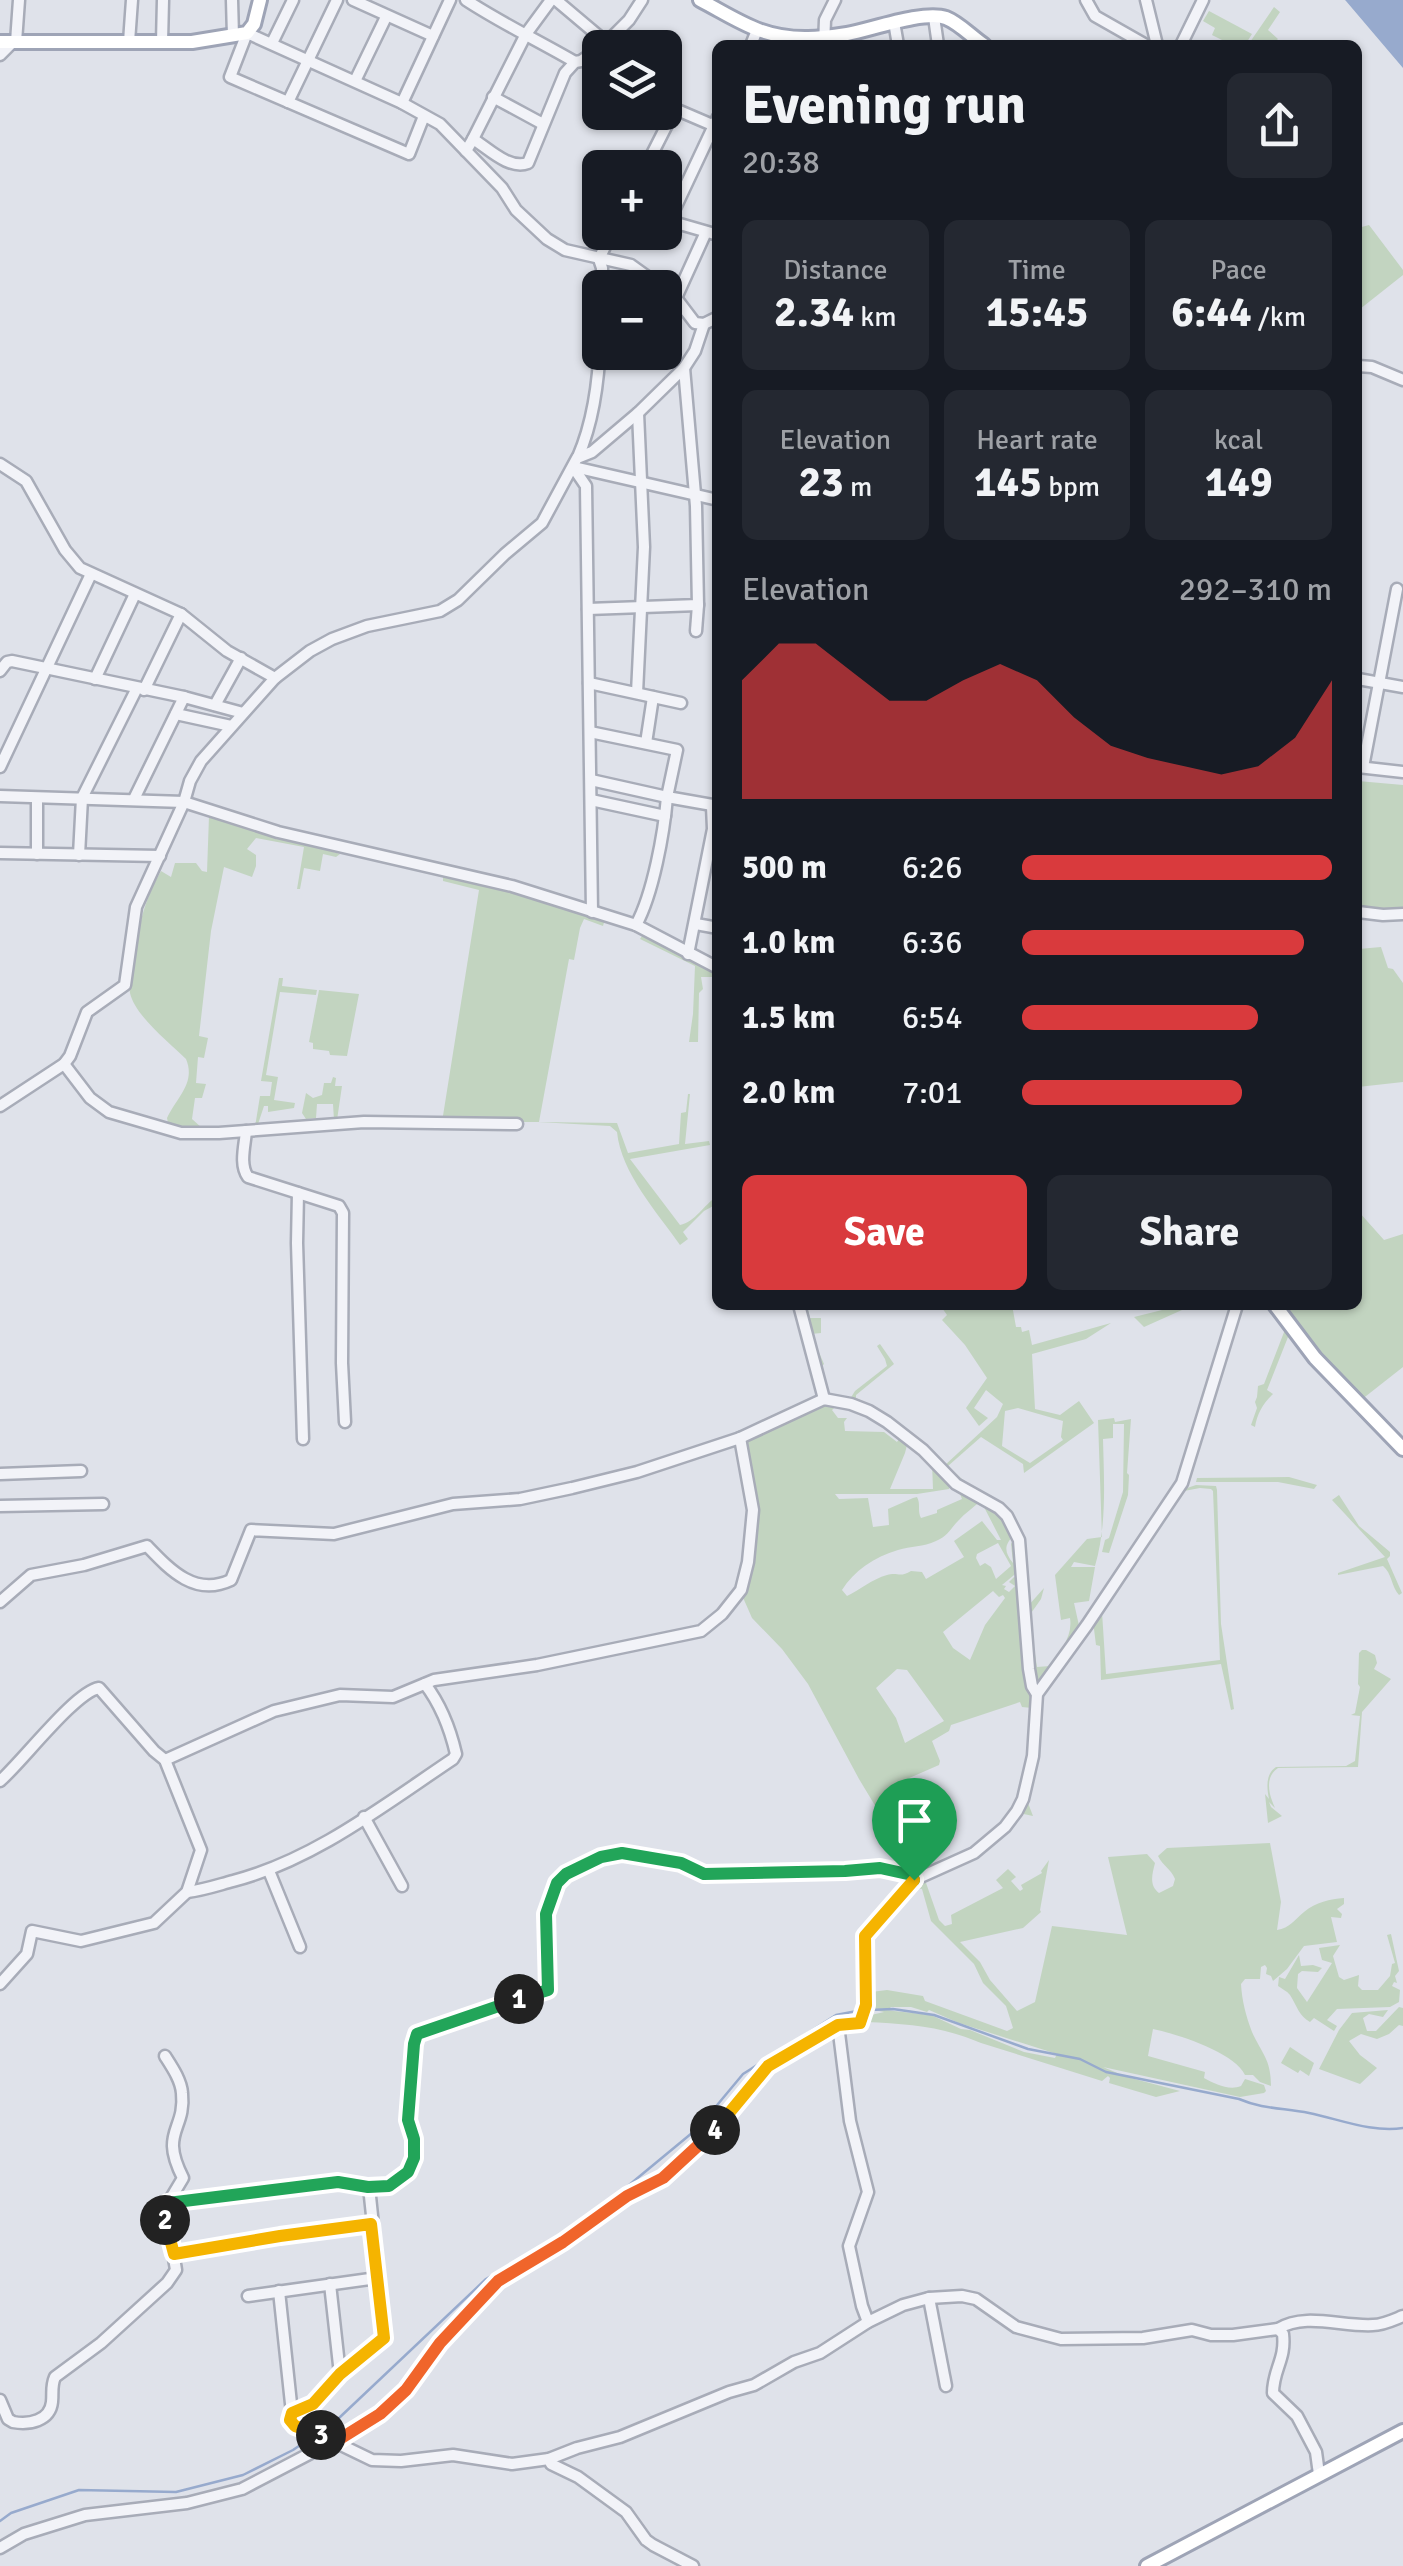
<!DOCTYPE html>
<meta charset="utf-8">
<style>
:root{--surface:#171b24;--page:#242831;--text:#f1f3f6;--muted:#9ea1a6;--accent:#d93a3d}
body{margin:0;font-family:Signika,sans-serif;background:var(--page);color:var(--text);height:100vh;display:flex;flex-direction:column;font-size:38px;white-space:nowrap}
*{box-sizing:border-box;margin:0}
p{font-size:32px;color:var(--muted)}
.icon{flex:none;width:55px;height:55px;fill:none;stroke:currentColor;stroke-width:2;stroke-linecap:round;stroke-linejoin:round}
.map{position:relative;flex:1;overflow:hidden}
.sheet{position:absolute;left:712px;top:40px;width:650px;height:1270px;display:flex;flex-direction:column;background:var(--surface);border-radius:15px;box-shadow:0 2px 8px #0004}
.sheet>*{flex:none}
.fabs{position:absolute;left:582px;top:30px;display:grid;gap:20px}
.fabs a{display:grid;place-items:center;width:100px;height:100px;border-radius:15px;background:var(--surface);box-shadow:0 2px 8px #0004;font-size:50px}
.pin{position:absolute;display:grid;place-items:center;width:85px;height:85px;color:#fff;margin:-102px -42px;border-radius:50% 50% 50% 0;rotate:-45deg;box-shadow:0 0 10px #0007}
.pin .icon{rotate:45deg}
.km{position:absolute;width:50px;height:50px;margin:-25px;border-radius:50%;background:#222;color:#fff;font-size:28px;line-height:50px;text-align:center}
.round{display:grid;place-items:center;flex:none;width:105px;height:105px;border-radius:15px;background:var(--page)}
.headline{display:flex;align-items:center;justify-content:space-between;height:170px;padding:0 30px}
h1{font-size:55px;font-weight:700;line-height:75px}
.stats{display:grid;grid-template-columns:repeat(3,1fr);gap:15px;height:170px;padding:10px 30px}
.stats div{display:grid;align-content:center;border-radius:15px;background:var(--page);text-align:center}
.stats b{font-size:42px;font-weight:700}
.stats small{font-size:28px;font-weight:400}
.stats p{font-size:28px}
.chart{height:280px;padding:20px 30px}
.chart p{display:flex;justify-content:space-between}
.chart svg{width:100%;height:180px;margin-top:10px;fill:var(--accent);opacity:.7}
.action{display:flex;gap:20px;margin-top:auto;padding:20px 30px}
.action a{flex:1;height:115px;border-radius:15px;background:var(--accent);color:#fff;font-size:40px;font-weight:700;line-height:115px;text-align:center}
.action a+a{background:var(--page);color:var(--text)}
ul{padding:0 30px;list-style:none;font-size:32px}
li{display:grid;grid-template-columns:160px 120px 1fr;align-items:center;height:75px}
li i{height:25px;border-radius:12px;background:var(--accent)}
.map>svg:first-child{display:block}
.green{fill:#c2d4c0;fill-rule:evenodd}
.water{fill:#97aacd}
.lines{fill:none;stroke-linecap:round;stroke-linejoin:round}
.stream{stroke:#97aacd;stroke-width:2.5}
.minor-casing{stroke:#a8acb8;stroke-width:15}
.major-casing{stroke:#9ea4b6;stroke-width:18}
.minor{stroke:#f2f3f8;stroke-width:10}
.major{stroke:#fff;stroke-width:12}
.split-1-casing{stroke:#fff;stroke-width:20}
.split-2-casing{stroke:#fff;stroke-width:20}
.split-3-casing{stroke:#fff;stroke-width:20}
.split-4-casing{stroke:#fff;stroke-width:20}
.split-5-casing{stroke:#fff;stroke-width:20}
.split-1{stroke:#22a559;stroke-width:12}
.split-2{stroke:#22a559;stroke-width:12}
.split-3{stroke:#f5b400;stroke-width:12}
.split-4{stroke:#f0652b;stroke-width:12}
.split-5{stroke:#f5b400;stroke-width:12}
</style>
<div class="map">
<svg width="1403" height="2566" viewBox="0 0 1403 2566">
<rect width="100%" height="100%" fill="#dfe2ea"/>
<g class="green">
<path d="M1274 7 1280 12 1268 30 1278 39 1272 45H1248Z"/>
<path d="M1209 11 1252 34 1245 45H1232L1212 35 1215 28 1203 21Z"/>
<path d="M1369 225 1403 270V275L1360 309 1358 245 1361 241 1358 228Z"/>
<path d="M1358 781 1403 785V912L1358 909Z"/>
<path d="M209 816 340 854 336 857 323 854 320 871 304 868 300 889H297L304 847 256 838 247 849 256 855V866L252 877 224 867 211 931 199 1036 208 1038 204 1058 198 1057 196 1083 206 1084 202 1098H195L192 1119 202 1128 177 1129 168 1123 167 1118C177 1097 196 1083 186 1059 170 1043 135 1016 130 993 128 983 132 971 134 961 140 922 142 906 161 871L171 877 175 863H196L202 871 207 872Z"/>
<path d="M443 876 484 884 605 919 603 926 584 919 580 928 574 960 569 959 539 1122 617 1123 628 1153 679 1144 681 1113 686 1112 688 1094H690L685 1144 709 1141 710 1145 630 1159 680 1225C695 1222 704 1205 717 1196V1204L704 1211 683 1232 688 1239 680 1245C657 1212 621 1173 617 1132L610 1126 538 1122H442L479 890 443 881Z"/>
<path d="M642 936 717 972V977H701L703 989 699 993 698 1042H689L693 1014 695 966 640 939Z"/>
<path d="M1381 947 1388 968 1393 969 1403 983V1082L1358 1087 1359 949Z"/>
<path d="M279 978H283L282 986 317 990 316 995 280 992 266 1075 278 1077 274 1100 295 1103 294 1108 268 1112V1106H264L257 1127H255L260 1096H270L272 1082 261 1081Z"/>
<path d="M319 990 359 994 347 1056 330 1055 329 1051 313 1049V1043L309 1042Z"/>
<path d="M333 1077 336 1078 335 1086H342L337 1120H334L333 1104H317L316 1118 306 1119 302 1113 306 1093 313 1098 322 1095 324 1083H331Z"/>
<path d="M1358 1212H1359L1384 1240 1403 1234V1367L1361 1400 1317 1355 1282 1305H1358Z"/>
<path d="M804 1305H807L810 1318H821V1333L811 1334 824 1364 820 1368 828 1395 850 1399 855 1391 887 1366 885 1359 877 1346 880 1344 894 1364 856 1395V1398L871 1405 905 1433 904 1434 867 1408 826 1397Z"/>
<path d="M940 1305H1012L1016 1327H1021L1022 1332 1029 1330 1032 1345 1111 1323 1086 1339 1032 1354 1035 1409 1060 1415 1079 1401 1094 1423 1024 1473 1023 1464 981 1437 948 1466 964 1481 994 1498 991 1501 960 1484 944 1466 997 1417 1003 1404 986 1390 974 1408 988 1418 979 1426 966 1408 987 1378 965 1345 942 1320 947 1315ZM1018 1408 1063 1421 1061 1437 1063 1440 1030 1463 1002 1446 1005 1411Z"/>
<path d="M1182 1305V1310L1144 1327 1134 1317Z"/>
<path d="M1286 1327 1290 1332 1267 1390 1273 1394C1263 1403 1257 1414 1255 1427L1251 1425 1257 1408 1255 1402 1257 1397 1258 1386 1264 1384Z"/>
<path d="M823 1404H838L832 1410 838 1418H847L844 1422 845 1431 884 1432 897 1442 901 1436 908 1441 905 1453 890 1489H933L932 1463 951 1482 949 1489 917 1494H835L839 1499 868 1498 873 1527 889 1525 888 1509 913 1498 917 1497C921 1504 917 1511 921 1518L937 1513V1510L962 1499 958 1489 982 1500C974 1507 965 1513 958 1521 950 1529 948 1536 936 1541 923 1547 911 1546 898 1550 874 1557 854 1571 842 1590L847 1596C860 1590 872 1579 887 1575 898 1572 900 1578 911 1571L922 1572 926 1579 964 1557 954 1541 982 1521 997 1540H1001L984 1507 988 1504 999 1511 1014 1535C1004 1545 1004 1552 1013 1563L1011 1544 1014 1539 1019 1571 1002 1585 1006 1586 1004 1589 1009 1592 1015 1586 1009 1582 1014 1577 1018 1578 1032 1693V1708L1022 1707 1020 1702 951 1725 949 1731 932 1741 940 1761 939 1765 907 1779 884 1797 883 1802 923 1873 917 1875 859 1779 808 1684 782 1649 752 1618 741 1593 753 1540 744 1440ZM998 1543 1011 1566 996 1579 991 1567 985 1563 980 1566 976 1558 977 1554ZM993 1591 999 1597 1003 1595 1005 1598 985 1625 970 1660 953 1648 943 1632ZM897 1669 907 1670 944 1721 905 1743 896 1718 876 1688Z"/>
<path d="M1114 1418 1115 1422 1131 1419 1127 1473 1129 1475 1128 1495 1109 1553 1102 1552 1105 1540 1109 1538 1123 1492 1124 1424H1113V1438L1103 1439C1104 1481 1107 1525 1095 1566L1074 1562 1071 1567H1095L1089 1601 1074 1603 1080 1630 1039 1686 1034 1684 1028 1606 1044 1588 1041 1599 1029 1616 1037 1667 1050 1666C1060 1651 1073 1637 1070 1618L1061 1620 1055 1575 1087 1539 1102 1537 1098 1420Z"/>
<path d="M1289 1477 1317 1485 1314 1489 1278 1482H1196L1197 1478Z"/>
<path d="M1196 1485 1216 1486 1217 1490 1221 1624 1234 1709 1231 1710 1221 1664 1101 1680 1100 1646 1096 1645 1093 1621 1119 1584 1102 1612 1106 1674 1220 1660 1213 1491 1211 1489 1200 1488 1184 1491 1126 1575 1183 1486 1187 1488Z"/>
<path d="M1339 1495 1359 1526 1390 1552V1556L1387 1559 1402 1593 1399 1595C1391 1586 1392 1573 1383 1566L1338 1575V1573L1385 1557 1332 1500Z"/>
<path d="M1362 1650H1366L1375 1655 1377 1663 1374 1669 1391 1679 1362 1712 1358 1767 1278 1768C1264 1777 1269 1795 1275 1808L1269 1802 1271 1807 1282 1816 1268 1823 1265 1794 1269 1799C1267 1789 1265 1774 1276 1767L1346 1766 1355 1761 1360 1716 1351 1715 1355 1713 1360 1687 1358 1684 1359 1653Z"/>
<path d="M1025 1800 1028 1803 1033 1816 1019 1813C992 1851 966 1861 925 1880L939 1920 945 1926 952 1924 951 1915 1003 1888 996 1880 1008 1869 1016 1877 1011 1881 1020 1891 1023 1889 1021 1885 1042 1873 1041 1871 1049 1860 1040 1910 1041 1912 1023 1928 960 1942 980 1962 990 1980 1017 2011 1035 2002 1052 1926 1127 1935 1108 1857 1147 1854 1155 1863C1152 1875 1149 1885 1159 1893L1173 1886 1175 1879C1171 1869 1163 1866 1158 1856L1167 1848 1270 1843 1281 1902 1277 1930C1290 1928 1294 1920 1304 1912 1316 1902 1330 1899 1344 1898V1904L1337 1909 1342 1914 1341 1918 1331 1917 1337 1942 1304 1946 1287 1969 1273 1981 1271 1976 1266 1974 1267 1968 1265 1965 1261 1967 1260 1979H1245L1241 1984C1242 2001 1246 2016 1252 2032 1262 2054 1271 2059 1271 2086L1260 2082 1253 2075H1245C1234 2052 1177 2034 1153 2029L1148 2056 1205 2072 1204 2078C1215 2084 1229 2091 1241 2086L1245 2079 1264 2085 1266 2091 1264 2093 1240 2097 1103 2067 1127 2077 1180 2091 1156 2097 1109 2083 1110 2078 1108 2076 1102 2081 981 2043C941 2026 908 2024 866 2022L870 2011 871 2015 884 2012 869 2009 868 1935 895 1907 898 1908C867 1941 863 1945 871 1992L887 1990 923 1996 925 2001 1007 2031 1013 2028 1006 2006 983 1983 974 1964 931 1921 922 1889 917 1888 902 1904C909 1874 947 1869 970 1856 989 1846 1010 1816 1025 1800ZM891 2007H911L927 2012 929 2010 959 2023 1057 2054 1055 2058 1024 2052 970 2030 961 2029 931 2015 894 2011 888 2010Z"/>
<path d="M1391 1934 1399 1971 1395 1976 1397 1983 1394 1982 1392 1986 1400 1990 1399 2002 1390 2007 1337 2009 1327 2020 1337 2026 1334 2031 1314 2018 1310 2022C1299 2016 1297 2006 1290 1995 1287 1991 1282 1989 1278 1986L1279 1977 1285 1979 1299 1955 1301 1966 1313 1965 1322 1968 1318 1972 1302 1971 1298 1974 1297 1988 1307 2002 1332 1963 1322 1960 1319 1948 1340 1945 1333 1956 1339 1977 1344 1980 1359 1975 1358 1986 1362 1990H1378L1390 1976 1392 1964 1395 1963 1387 1935Z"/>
<path d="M1399 2007 1403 2008V2026L1399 2025 1389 2034 1377 2039 1361 2034 1349 2041 1360 2055 1377 2068 1360 2084 1319 2069 1339 2030 1352 2013 1388 2010 1383 2017 1369 2014 1363 2018 1367 2031H1376Z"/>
<path d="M1290 2047 1314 2063 1309 2076 1300 2070 1298 2073 1281 2063Z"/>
</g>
<path class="water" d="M1345 0H1403V68L1346 1Z"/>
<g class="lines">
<g class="stream">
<path d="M870 2010 893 2009 934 2015 1028 2049 1080 2059 1106 2072 1239 2099C1262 2109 1284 2108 1309 2113 1339 2119 1372 2133 1403 2128"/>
<path d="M594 2214 698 2128 743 2074 836 2015 862 2010"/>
<path d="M321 2430 339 2418 486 2279 587 2219"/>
<path d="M0 2521 11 2513 79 2490 176 2492 243 2475 293 2450 315 2435"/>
</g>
<defs>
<g id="minor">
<path d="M232 0 233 36"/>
<path d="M353 0 433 36"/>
<path d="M466 0C501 23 539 41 575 62"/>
<path d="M556 0 607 43"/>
<path d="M1086 0 1095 16 1146 45"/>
<path d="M1146 0 1157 45"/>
<path d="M934 17 938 45"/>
<path d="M894 22 898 45"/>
<path d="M16 42 19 0"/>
<path d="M129 42 132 0"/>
<path d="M162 42 163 0"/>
<path d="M272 43 293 0"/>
<path d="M604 45 629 20 642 0"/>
<path d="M751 45 757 30"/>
<path d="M824 45 825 20 835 0"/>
<path d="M1181 45 1203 0"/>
<path d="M0 55 13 42"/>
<path d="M355 81 386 17"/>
<path d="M493 97 543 124"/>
<path d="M288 102 337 0"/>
<path d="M402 103 450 0"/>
<path d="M424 116 409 154 230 77 247 33 402 103 440 124 502 188 516 210 547 239 565 250 631 265 663 288"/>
<path d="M473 139 526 34 551 0"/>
<path d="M466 151 473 139C489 149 509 170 528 163L565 73 575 62 581 61 600 48"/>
<path d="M645 168 675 109 717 127"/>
<path d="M666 220 718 235"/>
<path d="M669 221 718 117"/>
<path d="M602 288V268L599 259 612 232"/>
<path d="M665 289 676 298 695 323 704 324"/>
<path d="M676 298 706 232"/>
<path d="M1358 366 1372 367 1403 380"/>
<path d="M578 457C594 420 599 380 600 339"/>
<path d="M0 464 26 481 65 550 80 568 181 614 227 651 275 678 201 761 190 781 184 802 136 907 125 985 87 1012 70 1056 64 1064 0 1106"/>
<path d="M573 467 586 486 592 912"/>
<path d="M574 467 718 500"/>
<path d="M588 609 698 605 696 506 684 368"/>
<path d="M696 631 698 605"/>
<path d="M0 671 7 662 12 661 184 697"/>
<path d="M275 678 310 651 332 639 367 626 440 611 458 600 505 554 542 523 577 458 592 452 638 413 684 368 695 351 704 324 718 317"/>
<path d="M95 679 135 594"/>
<path d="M1358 679 1403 687"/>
<path d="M589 683 681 703"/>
<path d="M144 690 181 614"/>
<path d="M637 693 644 547 638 413"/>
<path d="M215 705 241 658"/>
<path d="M176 714 231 726"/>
<path d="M590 732 677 750 667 797 591 780"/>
<path d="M646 743 653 697"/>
<path d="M0 767 91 574"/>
<path d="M1358 767 1403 772"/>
<path d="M1363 767 1397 589"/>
<path d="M0 796 184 802 278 832 512 886 636 925 718 968"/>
<path d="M134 799 184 697 243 713"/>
<path d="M591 800 665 816"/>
<path d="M0 853 160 856"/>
<path d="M37 854V799"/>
<path d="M79 855 82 798 137 688"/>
<path d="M1358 912 1383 915 1403 914"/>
<path d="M696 924 718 928"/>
<path d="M636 925C653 894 664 833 667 797L718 806"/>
<path d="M688 954 713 829 712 806"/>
<path d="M64 1064 90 1098 109 1112 181 1133H219L364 1122 517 1124"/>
<path d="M246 1131C245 1145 239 1165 248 1177L339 1206 343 1213 342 1363 345 1422"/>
<path d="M298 1193 297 1243 303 1439"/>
<path d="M799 1305 824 1399"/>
<path d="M0 1474 81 1471"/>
<path d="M0 1506 103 1504"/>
<path d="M0 1602 31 1575 84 1565 147 1546C170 1570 195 1597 231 1580L251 1530 334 1534 453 1504 520 1499 572 1488 637 1472 740 1438 824 1399 851 1404 869 1411 887 1422 923 1450 956 1484 999 1508 1007 1516 1019 1540 1029 1669 1032 1686 1037 1694"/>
<path d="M165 1760 274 1711 340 1695 393 1697 434 1680 537 1665 701 1631 722 1614 741 1590 748 1562 753 1510 740 1438"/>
<path d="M0 1781C22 1762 75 1692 99 1688L154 1751 165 1760 201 1850 187 1892 154 1923 81 1941 32 1931 27 1954 0 1984"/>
<path d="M364 1817 402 1886"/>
<path d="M269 1871 300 1947"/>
<path d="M187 1892C204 1890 218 1885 233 1881 314 1860 384 1805 453 1759L456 1754C450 1728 441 1705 425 1684"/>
<path d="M838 2025 850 2121 868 2192 849 2246 862 2306 868 2322"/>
<path d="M165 2056C172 2067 181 2080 182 2093 186 2131 159 2131 183 2178L168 2203"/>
<path d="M174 2254 280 2236 371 2224"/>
<path d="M330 2284 340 2374"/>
<path d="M279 2291 292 2413 290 2419 295 2427 312 2431 372 2460 401 2461 453 2455 512 2464 549 2459 577 2448 620 2437 729 2392 754 2385 794 2362 820 2353 868 2322 903 2305 929 2298 962 2296 976 2299 1016 2327 1061 2339 1143 2338 1192 2330 1211 2335H1233L1278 2329C1305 2312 1342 2327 1373 2325 1383 2325 1393 2320 1403 2316"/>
<path d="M248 2296 377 2278"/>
<path d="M929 2298 946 2386"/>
<path d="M1278 2329 1283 2334C1286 2360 1273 2369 1273 2393L1297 2416 1316 2452 1319 2474"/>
<path d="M0 2400 8 2419 13 2422C29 2425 50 2421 52 2402 53 2392 51 2386 55 2377L101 2343 167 2283 176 2270C173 2247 163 2226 168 2203L338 2182 369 2187 389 2186 408 2172 414 2159 413 2139 408 2120 414 2044 417 2034 482 2010 548 1990 546 1914 557 1883 566 1873 601 1857 622 1853 681 1863 705 1874 748 1871H845L880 1868 912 1875 914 1880"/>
<path d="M292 2413 313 2404 340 2374 385 2338 369 2187"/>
<path d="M549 2459 551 2464 578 2477 626 2512 646 2540 653 2545 693 2566"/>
<path d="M0 2548 24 2534 85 2515 187 2503 242 2489 353 2431 380 2414 406 2391 440 2343 498 2281 563 2242 627 2196 663 2178 724 2122 768 2065 838 2025 860 2023C875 1993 855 1957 868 1930L914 1880 974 1853 1005 1827 1017 1811 1023 1799 1033 1756 1037 1694 1087 1625 1182 1483 1237 1305"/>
</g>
<g id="major">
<path d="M700 0C738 20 762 39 808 38 820 38 834 36 847 34 870 30 924 10 946 18 959 23 972 37 984 45"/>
<path d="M0 42H192L247 33 254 24 260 0"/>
<path d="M1275 1305 1315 1358 1403 1449"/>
<path d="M1147 2566 1403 2431"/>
</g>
</defs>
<use href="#minor" class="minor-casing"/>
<use href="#major" class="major-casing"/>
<use href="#minor" class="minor"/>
<use href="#major" class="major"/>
</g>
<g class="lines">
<defs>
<path id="split-1" d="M519 1999 548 1990 546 1914 557 1883 566 1874 601 1857 622 1853 681 1863 704 1874 845 1871 880 1868 912 1875 914 1880"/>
<path id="split-2" d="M165 2220 168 2203 338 2182 368 2187 389 2186 408 2172 414 2158V2139L408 2120 414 2044 417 2034 519 1999"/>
<path id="split-3" d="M165 2220 174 2254 280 2236 371 2224 384 2338 340 2374 313 2404 292 2413 290 2420 295 2426 321 2435"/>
<path id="split-4" d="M321 2435 335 2442 380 2414 406 2390 440 2343 498 2281 563 2242 627 2196 663 2178 715 2130"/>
<path id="split-5" d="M715 2130 768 2066 838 2025 860 2023 866 2005 865 1936 914 1880"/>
</defs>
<use href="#split-1" class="split-1-casing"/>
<use href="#split-2" class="split-2-casing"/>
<use href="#split-3" class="split-3-casing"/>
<use href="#split-4" class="split-4-casing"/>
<use href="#split-5" class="split-5-casing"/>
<use href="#split-1" class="split-1"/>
<use href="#split-2" class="split-2"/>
<use href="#split-3" class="split-3"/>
<use href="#split-4" class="split-4"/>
<use href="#split-5" class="split-5"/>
</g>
</svg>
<div class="fabs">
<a><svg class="icon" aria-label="layers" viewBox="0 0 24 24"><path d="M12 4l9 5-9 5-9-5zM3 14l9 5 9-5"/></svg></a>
<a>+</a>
<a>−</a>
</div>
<div class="pin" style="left:914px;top:1880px;background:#1e9e55"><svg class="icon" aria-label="arrive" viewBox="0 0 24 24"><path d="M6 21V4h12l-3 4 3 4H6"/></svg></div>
<b class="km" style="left:519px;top:1999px">1</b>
<b class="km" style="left:165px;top:2220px">2</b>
<b class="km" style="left:321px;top:2435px">3</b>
<b class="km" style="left:715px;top:2130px">4</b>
<section class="sheet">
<div class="headline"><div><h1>Evening run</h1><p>20:38</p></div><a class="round"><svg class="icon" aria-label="share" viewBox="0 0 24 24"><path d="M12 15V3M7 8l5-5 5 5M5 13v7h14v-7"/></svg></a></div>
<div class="stats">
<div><p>Distance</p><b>2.34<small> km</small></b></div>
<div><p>Time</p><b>15:45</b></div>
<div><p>Pace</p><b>6:44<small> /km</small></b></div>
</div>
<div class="stats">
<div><p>Elevation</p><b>23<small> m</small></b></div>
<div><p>Heart rate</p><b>145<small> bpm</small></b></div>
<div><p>kcal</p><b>149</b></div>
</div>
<div class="chart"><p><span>Elevation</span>292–310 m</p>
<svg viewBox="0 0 160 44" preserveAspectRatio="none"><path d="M0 44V15L10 6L20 6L30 13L40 20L50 20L60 15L70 11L80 15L90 24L100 31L110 34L120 36L130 38L140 36L150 29L160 15V44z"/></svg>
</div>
<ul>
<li><b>500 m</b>6:26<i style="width:100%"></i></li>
<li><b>1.0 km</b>6:36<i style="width:91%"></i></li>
<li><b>1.5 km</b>6:54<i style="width:76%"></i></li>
<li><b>2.0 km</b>7:01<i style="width:71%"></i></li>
</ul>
<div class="action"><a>Save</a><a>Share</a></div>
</section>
</div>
